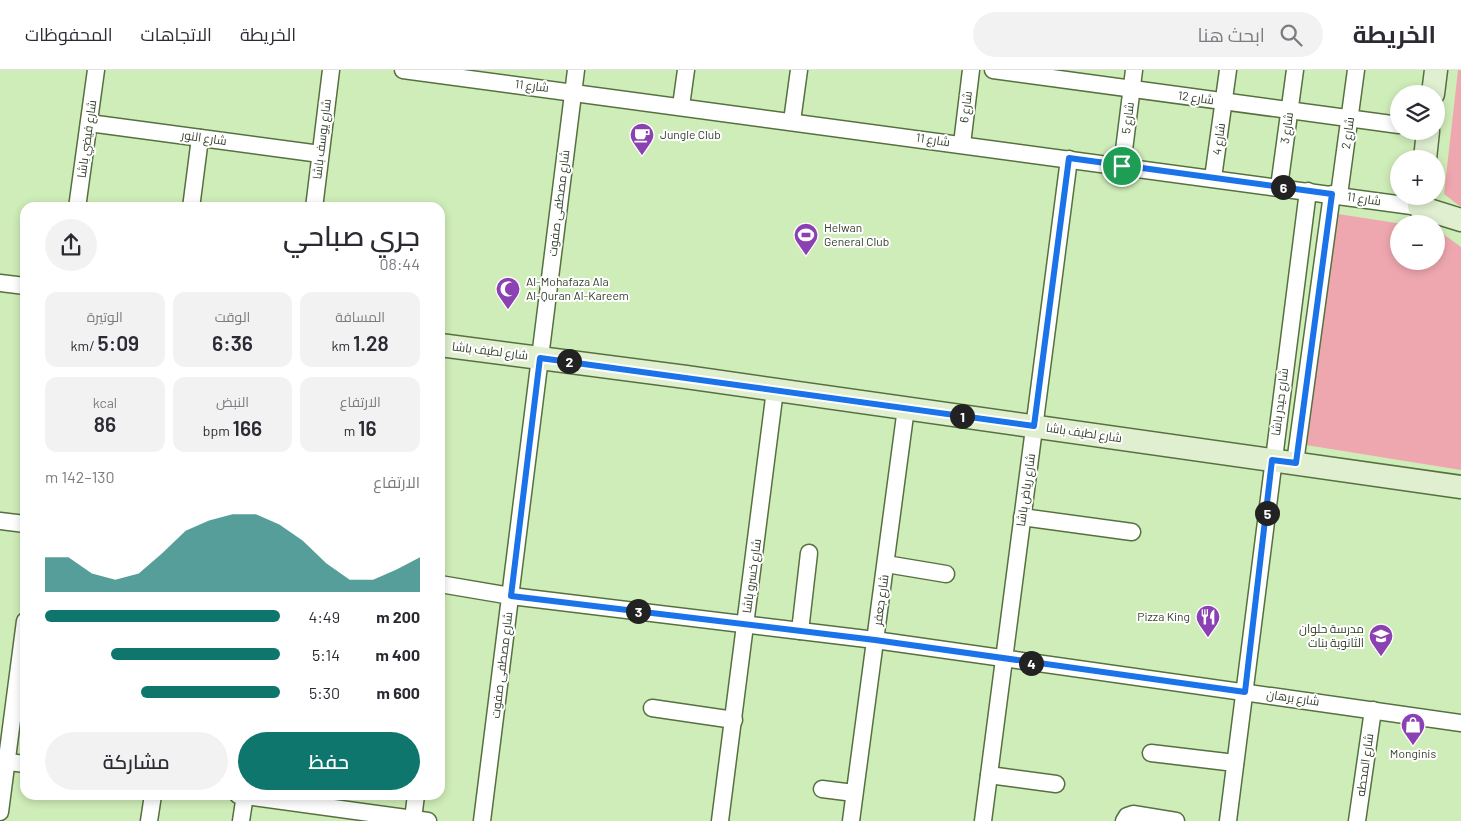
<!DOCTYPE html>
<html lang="ar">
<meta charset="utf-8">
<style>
:root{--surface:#fff;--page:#f2f2f3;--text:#2b2b33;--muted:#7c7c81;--line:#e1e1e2;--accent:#0f766e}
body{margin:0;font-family:Barlow,Cairo,sans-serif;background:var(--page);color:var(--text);direction:rtl;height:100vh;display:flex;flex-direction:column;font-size:19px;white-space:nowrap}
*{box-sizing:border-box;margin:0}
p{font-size:16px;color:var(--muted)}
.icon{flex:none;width:28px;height:28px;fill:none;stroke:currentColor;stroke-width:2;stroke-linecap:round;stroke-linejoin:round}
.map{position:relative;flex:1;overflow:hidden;direction:ltr}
.panel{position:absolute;left:20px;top:132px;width:425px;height:598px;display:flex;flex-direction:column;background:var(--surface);border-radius:15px;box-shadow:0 2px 8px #0003;direction:rtl}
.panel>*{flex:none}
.controls{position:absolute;left:1390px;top:15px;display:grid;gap:10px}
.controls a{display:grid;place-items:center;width:55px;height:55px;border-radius:50%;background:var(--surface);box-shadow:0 2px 8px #0003;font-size:25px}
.pin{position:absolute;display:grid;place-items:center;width:42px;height:42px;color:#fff;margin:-21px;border:2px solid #fff;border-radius:50%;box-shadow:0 1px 5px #0007}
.km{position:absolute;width:25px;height:25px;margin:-12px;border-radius:50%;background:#222;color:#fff;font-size:14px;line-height:25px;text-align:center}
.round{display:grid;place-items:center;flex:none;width:52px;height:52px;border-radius:26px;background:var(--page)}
.head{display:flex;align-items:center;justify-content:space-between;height:85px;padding:0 25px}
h1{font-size:28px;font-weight:600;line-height:38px}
.metrics{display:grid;grid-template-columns:repeat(3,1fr);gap:8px;height:85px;padding:5px 25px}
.metrics div{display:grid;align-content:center;border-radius:12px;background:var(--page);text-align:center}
.metrics b{font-size:21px;font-weight:600}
.metrics small{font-size:14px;font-weight:400}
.metrics p{font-size:14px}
.chart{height:140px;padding:10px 25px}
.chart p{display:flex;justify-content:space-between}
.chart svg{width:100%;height:90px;margin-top:5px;fill:var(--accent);opacity:.7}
.cta{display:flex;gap:10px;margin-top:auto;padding:10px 25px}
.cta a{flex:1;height:58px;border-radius:30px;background:var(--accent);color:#fff;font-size:20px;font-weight:600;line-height:58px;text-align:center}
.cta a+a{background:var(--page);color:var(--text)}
ul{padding:0 25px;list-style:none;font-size:16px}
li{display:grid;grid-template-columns:80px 60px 1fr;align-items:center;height:38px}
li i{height:12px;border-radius:6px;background:var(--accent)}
header{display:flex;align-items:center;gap:30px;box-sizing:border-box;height:70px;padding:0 25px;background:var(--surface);border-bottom:1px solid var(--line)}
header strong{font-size:24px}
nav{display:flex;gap:28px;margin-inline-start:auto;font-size:18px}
.search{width:350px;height:45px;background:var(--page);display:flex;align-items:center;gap:12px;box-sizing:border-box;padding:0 18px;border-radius:28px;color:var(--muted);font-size:19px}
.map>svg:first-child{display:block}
.green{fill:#efa7af}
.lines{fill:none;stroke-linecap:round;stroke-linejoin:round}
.street-casing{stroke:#567040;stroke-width:19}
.secondary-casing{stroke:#567040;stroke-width:25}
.street{stroke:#fff;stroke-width:16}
.secondary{stroke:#dfefd0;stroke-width:22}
.route-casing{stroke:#fff;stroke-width:10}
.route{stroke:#1a73e8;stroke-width:6}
.labels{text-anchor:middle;stroke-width:4;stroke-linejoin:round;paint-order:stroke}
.street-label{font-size:12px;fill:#34402b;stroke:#fff}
.poi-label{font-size:12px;fill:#34402b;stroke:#fff;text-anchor:start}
</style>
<header>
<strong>الخريطة</strong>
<div class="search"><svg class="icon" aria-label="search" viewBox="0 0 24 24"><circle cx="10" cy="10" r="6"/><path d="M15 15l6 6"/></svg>ابحث هنا</div>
<nav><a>الخريطة</a><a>الاتجاهات</a><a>المحفوظات</a></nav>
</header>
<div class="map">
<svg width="1461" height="751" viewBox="0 0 1461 751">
<rect width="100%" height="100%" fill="#cfedb8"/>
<g class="green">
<path d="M1458 0H1461V137L1444 124Z"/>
<path d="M1338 144 1403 154H1399V191H1436V159L1461 177V400L1306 375Z"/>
</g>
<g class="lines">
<defs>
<g id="street">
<path d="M403 0 1419 137"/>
<path d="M993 0 1399 55"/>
<path d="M681 36 686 0"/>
<path d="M792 51 799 0"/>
<path d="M89 53 320 84"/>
<path d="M962 74 971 0"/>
<path d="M1122 96 1134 0"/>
<path d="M1213 108 1228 0"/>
<path d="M1279 117 1295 0"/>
<path d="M1339 125 1356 0"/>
<path d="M77 138 96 0"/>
<path d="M191 138 200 68"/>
<path d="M314 138 331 0"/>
<path d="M0 213 25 216"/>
<path d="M1295 393 1332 124"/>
<path d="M1022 447 1132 462"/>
<path d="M0 451 25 454"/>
<path d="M886 494 946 504"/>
<path d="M440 514 511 526 875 570 1461 653"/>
<path d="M800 561 809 483"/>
<path d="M652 638 734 650"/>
<path d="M1151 683 1235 693"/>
<path d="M0 691 25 694"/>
<path d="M989 705 1056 714"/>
<path d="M822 719 854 723"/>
<path d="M238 725 428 751"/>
<path d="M0 742 25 551"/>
<path d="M413 749 416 725"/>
<path d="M149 751 153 725"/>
<path d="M241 751 245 725"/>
<path d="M482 751 576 0"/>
<path d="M720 751 775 320"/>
<path d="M851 751 906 338"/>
<path d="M983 751 1069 89"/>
<path d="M1124 751 1127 746 1133 744 1176 751"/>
<path d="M1228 751 1308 121"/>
<path d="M1357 751 1373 640"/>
</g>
<g id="secondary">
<path d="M1433 24 1436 0"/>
<path d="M1425 89 1428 61"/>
<path d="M1420 126 1419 137 1461 150"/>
<path d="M440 275 686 307 1461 417"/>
</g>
</defs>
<use href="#street" class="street-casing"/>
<use href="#secondary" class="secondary-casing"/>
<use href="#street" class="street"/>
<use href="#secondary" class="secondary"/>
</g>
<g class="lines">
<defs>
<path id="route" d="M1069 88 1332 124 1296 393 1272 390 1245 622 875 570 511 526 540 288 1034 356Z"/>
</defs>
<use href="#route" class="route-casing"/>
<use href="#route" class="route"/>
</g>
<defs>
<symbol id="cafe-pin" viewBox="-11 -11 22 30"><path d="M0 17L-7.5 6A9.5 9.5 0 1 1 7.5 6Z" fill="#8c41b3" stroke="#fff"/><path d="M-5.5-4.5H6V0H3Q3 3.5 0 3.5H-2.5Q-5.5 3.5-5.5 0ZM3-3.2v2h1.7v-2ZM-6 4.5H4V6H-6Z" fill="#fff"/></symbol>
<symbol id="stadium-pin" viewBox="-11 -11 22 30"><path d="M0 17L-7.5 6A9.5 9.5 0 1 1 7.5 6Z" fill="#8c41b3" stroke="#fff"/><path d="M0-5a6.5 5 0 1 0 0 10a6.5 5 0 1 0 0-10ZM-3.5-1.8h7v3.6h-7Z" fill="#fff"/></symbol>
<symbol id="mosque-pin" viewBox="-11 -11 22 30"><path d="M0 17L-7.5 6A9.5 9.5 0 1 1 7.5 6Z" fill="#8c41b3" stroke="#fff"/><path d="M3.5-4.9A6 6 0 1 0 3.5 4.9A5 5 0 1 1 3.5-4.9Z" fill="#fff"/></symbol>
<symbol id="restaurant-pin" viewBox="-11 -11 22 30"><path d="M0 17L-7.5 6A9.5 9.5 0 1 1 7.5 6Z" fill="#8c41b3" stroke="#fff"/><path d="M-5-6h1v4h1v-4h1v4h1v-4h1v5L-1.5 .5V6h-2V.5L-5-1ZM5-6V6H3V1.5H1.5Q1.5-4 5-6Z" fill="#fff"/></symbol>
<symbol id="school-pin" viewBox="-11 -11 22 30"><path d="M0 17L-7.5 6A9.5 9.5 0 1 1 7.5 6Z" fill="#8c41b3" stroke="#fff"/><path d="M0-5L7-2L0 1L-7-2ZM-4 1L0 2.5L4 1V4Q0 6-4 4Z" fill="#fff"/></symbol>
<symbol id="shop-pin" viewBox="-11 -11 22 30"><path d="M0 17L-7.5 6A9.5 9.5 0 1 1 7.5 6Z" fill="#8c41b3" stroke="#fff"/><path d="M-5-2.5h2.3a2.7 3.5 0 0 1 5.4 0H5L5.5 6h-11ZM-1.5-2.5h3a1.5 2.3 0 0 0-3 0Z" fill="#fff"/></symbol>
</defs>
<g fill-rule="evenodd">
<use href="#cafe-pin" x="628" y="51" width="28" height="38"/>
<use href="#stadium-pin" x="792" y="151" width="28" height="38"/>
<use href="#mosque-pin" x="494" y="205" width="28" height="38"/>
<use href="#restaurant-pin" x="1194" y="533" width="28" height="38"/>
<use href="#school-pin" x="1367" y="552" width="28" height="38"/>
<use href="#shop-pin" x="1399" y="641" width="28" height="38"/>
</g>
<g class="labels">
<g class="street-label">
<text transform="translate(532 16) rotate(7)" y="4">شارع 11</text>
<text transform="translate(1196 28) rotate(8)" y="4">شارع 12</text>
<text transform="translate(966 37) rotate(-83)" y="4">شارع 6</text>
<text transform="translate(1128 48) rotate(-83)" y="4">شارع 5</text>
<text transform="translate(1287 58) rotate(-82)" y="4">شارع 3</text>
<text transform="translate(1348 63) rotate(-82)" y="4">شارع 2</text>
<text transform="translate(204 68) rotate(8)" y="4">شارع النور</text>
<text transform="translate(87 69) rotate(-82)" y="4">شارع فيضي باشا</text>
<text transform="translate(322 69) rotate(-83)" y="4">شارع يوسف باشا</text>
<text transform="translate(1219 69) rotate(-82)" y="4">شارع 4</text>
<text transform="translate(933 70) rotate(8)" y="4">شارع 11</text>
<text transform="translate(1364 129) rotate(8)" y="4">شارع 11</text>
<text transform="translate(559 133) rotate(-83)" y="4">شارع مصطفى صفوت</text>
<text transform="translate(490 281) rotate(7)" y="4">شارع لطيف باشا</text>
<text transform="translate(1280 332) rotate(-83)" y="4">شارع حيدر باشا</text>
<text transform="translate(1084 363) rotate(8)" y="4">شارع لطيف باشا</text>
<text transform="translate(1026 420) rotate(-82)" y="4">شارع رياض باشا</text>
<text transform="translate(752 506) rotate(-82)" y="4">شارع خسرو باشا</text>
<text transform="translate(881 530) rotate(-82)" y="4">شارع جعفر</text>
<text transform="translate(502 595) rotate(-83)" y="4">شارع مصطفى صفوت</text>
<text transform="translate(1293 628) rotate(8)" y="4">شارع برهان</text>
<text transform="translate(1365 695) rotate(-82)" y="4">شارع المحطه</text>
</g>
<g class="poi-label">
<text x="660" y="69">Jungle Club</text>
<text x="824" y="162">Helwan<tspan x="824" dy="14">General Club</tspan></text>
<text x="526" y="216">Al-Mohafaza Ala<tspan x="526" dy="14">Al-Quran Al-Kareem</tspan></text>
<text x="1190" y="551" text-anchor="end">Pizza King</text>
<text x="1364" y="563" text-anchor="end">مدرسة حلوان<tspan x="1364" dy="14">الثانوية بنات</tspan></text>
<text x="1413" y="688" text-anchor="middle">Monginis</text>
</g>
</g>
</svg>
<div class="controls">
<a><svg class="icon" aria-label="layers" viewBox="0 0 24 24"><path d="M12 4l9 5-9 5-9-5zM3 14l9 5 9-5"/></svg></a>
<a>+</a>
<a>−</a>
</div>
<div class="pin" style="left:1122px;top:96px;background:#1e9e55"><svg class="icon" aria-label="arrive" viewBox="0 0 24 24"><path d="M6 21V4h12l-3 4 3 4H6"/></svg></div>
<b class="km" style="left:962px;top:346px">1</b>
<b class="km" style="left:569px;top:291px">2</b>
<b class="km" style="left:638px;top:541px">3</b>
<b class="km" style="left:1031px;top:593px">4</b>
<b class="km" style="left:1267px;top:443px">5</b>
<b class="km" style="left:1283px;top:117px">6</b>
<section class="panel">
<div class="head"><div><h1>جري صباحي</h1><p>08:44</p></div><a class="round"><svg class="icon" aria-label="share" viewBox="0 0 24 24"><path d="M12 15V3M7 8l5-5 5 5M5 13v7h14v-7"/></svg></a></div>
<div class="metrics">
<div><p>المسافة</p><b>1.28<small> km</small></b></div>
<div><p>الوقت</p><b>6:36</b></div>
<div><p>الوتيرة</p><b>5:09<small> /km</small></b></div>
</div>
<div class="metrics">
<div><p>الارتفاع</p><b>16<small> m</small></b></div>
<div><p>النبض</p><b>166<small> bpm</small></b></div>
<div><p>kcal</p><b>86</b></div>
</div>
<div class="chart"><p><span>الارتفاع</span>130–142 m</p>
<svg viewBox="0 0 160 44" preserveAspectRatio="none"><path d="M0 44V27L10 27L20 35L30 38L40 35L50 25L60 14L70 9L80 6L90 6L100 11L110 19L120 30L130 38L140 38L150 33L160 27V44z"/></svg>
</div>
<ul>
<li><b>200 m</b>4:49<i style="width:100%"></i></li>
<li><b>400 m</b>5:14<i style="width:72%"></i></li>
<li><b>600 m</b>5:30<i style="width:59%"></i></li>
</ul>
<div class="cta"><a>حفظ</a><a>مشاركة</a></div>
</section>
</div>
